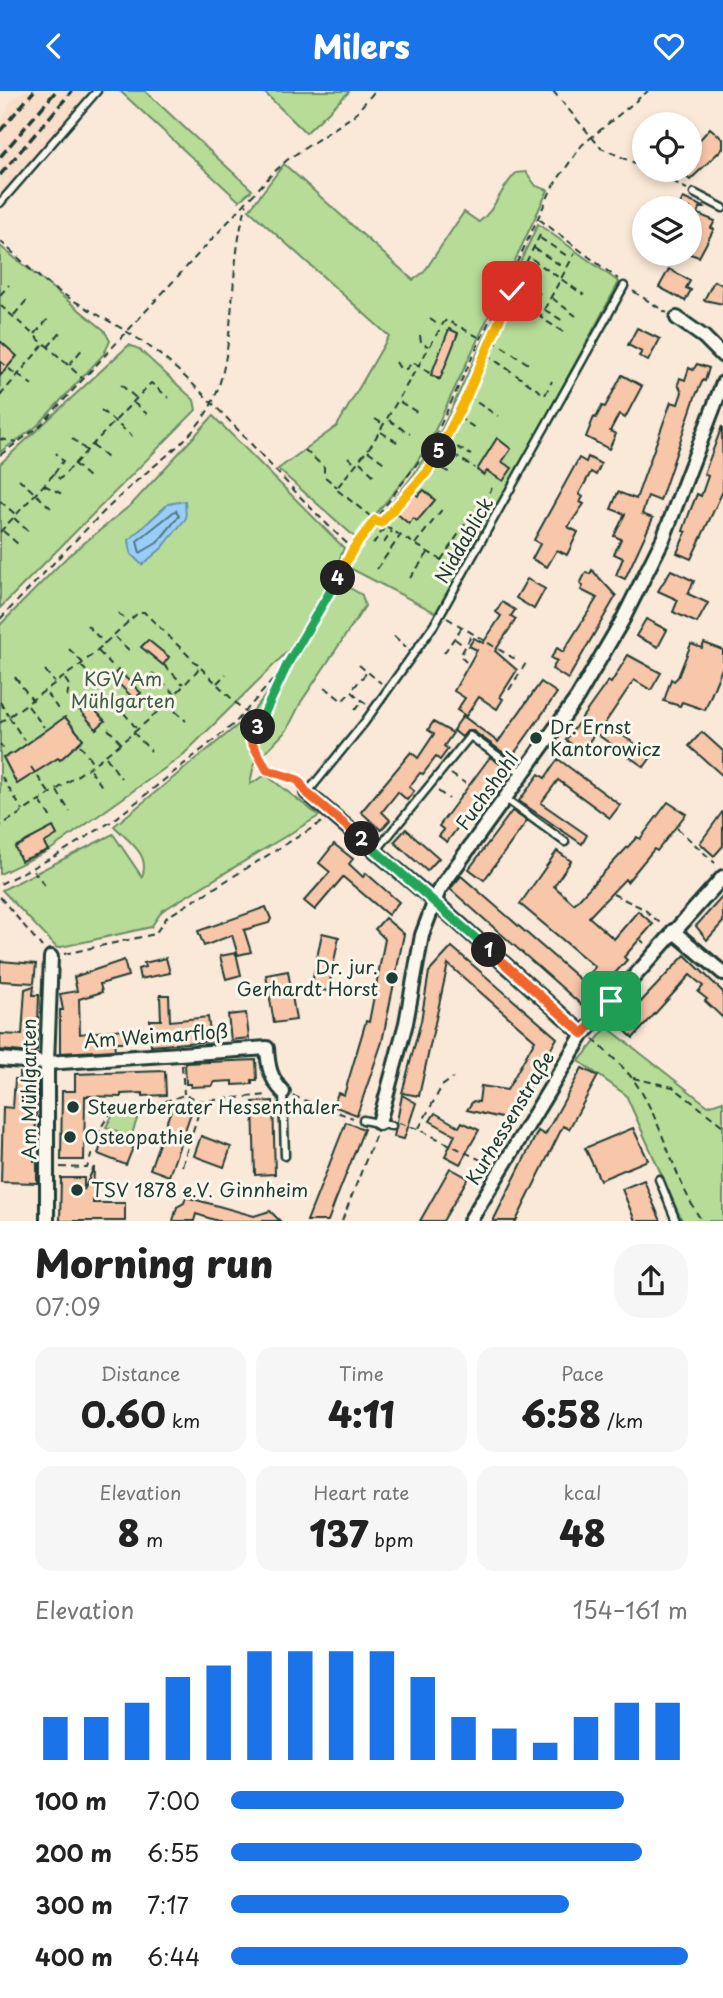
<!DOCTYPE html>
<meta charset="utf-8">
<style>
:root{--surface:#fff;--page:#f6f6f6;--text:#222;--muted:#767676;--accent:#1a73e8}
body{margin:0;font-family:"Playpen Sans",sans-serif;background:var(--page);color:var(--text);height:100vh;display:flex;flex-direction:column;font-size:26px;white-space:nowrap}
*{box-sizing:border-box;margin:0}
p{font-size:23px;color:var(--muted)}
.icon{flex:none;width:38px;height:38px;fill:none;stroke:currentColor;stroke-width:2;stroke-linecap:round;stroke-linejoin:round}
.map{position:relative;height:1130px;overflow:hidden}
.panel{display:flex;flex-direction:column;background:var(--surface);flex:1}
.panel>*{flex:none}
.fabs{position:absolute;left:632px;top:21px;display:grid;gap:14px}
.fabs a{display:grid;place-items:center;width:70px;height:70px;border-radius:50%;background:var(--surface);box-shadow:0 4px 10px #0003;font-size:35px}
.pin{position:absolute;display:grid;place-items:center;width:60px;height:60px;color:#fff;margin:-30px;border-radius:14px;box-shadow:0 4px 10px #0006}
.km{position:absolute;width:35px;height:35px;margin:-18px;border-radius:50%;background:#222;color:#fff;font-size:19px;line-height:35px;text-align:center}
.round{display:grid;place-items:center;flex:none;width:74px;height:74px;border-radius:28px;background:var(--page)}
.summary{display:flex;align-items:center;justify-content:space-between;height:119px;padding:0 35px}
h1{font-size:38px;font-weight:800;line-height:52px}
.stats{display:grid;grid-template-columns:repeat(3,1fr);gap:10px;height:119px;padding:7px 35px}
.stats div{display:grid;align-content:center;border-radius:18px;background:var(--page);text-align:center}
.stats b{font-size:35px;font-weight:800}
.stats small{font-size:19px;font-weight:400}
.stats p{font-size:19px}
.chart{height:196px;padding:14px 35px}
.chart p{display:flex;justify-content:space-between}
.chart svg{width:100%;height:126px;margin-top:7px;stroke:var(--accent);stroke-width:6}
ul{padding:0 35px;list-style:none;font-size:23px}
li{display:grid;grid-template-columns:112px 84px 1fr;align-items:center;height:52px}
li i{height:18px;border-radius:9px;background:var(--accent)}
header{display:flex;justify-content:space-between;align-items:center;height:91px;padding:0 35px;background:var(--accent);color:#fff;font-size:32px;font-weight:800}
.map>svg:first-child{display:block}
.built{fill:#f9deca}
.green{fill:#b7dc97;stroke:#6b8c66;stroke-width:2}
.water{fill:#9acef8;stroke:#6994aa;stroke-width:2}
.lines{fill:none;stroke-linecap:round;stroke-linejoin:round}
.shore{stroke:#507782;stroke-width:2}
.building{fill:#f8c6a9;stroke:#1f3d34;stroke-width:2}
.lane-casing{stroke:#1f3d34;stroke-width:11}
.street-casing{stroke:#1f3d34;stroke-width:18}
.path{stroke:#1f3d34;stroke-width:2;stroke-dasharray:7 5;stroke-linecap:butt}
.lane{stroke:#fbf7ec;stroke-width:6}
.street{stroke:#fbf7ec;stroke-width:12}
.rail{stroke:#1f3d34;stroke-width:3.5;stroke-dasharray:10 5;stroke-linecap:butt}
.split-1-casing{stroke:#fff;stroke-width:14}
.split-2-casing{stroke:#fff;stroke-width:14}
.split-3-casing{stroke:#fff;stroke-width:14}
.split-4-casing{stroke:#fff;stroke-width:14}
.split-5-casing{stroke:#fff;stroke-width:14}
.split-6-casing{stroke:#fff;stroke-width:14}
.split-1{stroke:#f0652b;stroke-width:9}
.split-2{stroke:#22a559;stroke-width:9}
.split-3{stroke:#f0652b;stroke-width:9}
.split-4{stroke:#22a559;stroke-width:9}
.split-5{stroke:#f5b400;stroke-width:9}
.split-6{stroke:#f5b400;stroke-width:9}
.poi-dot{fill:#1f3d34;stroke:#fbf7ec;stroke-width:2.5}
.labels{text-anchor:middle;stroke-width:6;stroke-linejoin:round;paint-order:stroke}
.street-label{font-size:19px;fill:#1f3d34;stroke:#fbf7ec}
.park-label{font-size:19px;fill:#3d5d48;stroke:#fbf7ec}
.poi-label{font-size:19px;fill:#1f3d34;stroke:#fbf7ec;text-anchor:start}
</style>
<header><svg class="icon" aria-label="back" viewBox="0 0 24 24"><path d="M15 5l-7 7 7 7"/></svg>Milers<svg class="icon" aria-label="heart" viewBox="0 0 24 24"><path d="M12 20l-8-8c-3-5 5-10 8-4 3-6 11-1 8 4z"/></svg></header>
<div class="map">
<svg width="723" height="1130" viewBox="0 0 723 1130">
<rect width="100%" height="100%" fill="#fae8d8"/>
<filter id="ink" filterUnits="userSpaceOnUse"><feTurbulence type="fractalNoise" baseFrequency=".0143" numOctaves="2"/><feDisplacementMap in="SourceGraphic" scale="14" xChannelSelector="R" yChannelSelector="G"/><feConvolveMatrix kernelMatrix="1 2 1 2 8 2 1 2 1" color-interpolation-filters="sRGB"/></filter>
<g filter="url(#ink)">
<path class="built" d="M24 0H95L0 105V29L8 18V13Z"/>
<g class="green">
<path d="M120 0H145L252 99 239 110Z"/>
<path d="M263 0H348L349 1 306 42Z"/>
<path d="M284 73 413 189 424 181 464 121 479 131C496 118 500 98 516 82L526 81 536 95 548 99 429 352 409 383 356 447 278 378 337 335 389 245 249 119Z"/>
<path d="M538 133 619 191 487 436 436 522 346 475 352 462 414 383 442 338Z"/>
<path d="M0 155 104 239 110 250 104 263 37 335C24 345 14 351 0 361Z"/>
<path d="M129 254 139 258 194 309 196 319 0 517V373Z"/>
<path d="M213 325 344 457 332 487 289 559 182 665 50 759 0 783V534L67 466 132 413Z"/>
<path d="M339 491 362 504 365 515 301 611 287 639 254 673 250 693 266 684 319 725 162 820 151 836 57 857 2 799 113 743 142 786C151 763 128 750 114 735L249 625 290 574Z"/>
<path d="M607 936 708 1015 723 1010V1130H682L626 1004 579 970Z"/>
<path d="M140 1019 131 1046 106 1036 115 1020Z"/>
</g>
<path class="water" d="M185 410 186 427 162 457 142 474 131 463 129 449 168 413Z"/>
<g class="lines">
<path class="shore" d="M176 419 179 425 157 452 140 462 137 450Z"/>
</g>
<g class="building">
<path d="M710 37 723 48V57L690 89 682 82 690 79V60Z"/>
<path d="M683 107 706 117H700L698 123 715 130 711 137 714 138 699 166 690 163V117H678Z"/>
<path d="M669 178 690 190 686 197 691 199 685 210 659 196Z"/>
<path d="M714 190 723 194V213L704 209Z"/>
<path d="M637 237 660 248 648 270 639 265 642 261 628 254Z"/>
<path d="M449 238 458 242 440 288 431 284Z"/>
<path d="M0 250 17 265 0 285Z"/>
<path d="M697 273 709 277 705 290 703 289 695 306 660 410 648 405 642 423 653 427 625 488 616 484 623 467 614 463 621 448 614 445 625 423 611 418 618 401 636 408 671 311 678 313 682 301 678 293 680 287 685 289 689 277 693 279Z"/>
<path d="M622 284 642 295 625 327 619 323 610 340 616 343 609 358 586 346 594 326 596 327 602 315 605 316Z"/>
<path d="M722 335 723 400 691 468 677 462 686 441 683 440 690 420 697 403 701 405 708 385 704 383Z"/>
<path d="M497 347 511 358 502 371 512 377 503 390 487 380 484 384 477 379Z"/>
<path d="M588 366 601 373 596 384 591 381 579 403 583 406 580 411 584 413 568 436 578 441 567 464 557 459 547 476 532 468 540 453 534 449 579 367 586 371Z"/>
<path d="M424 399 435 409 417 430 413 427 409 433 394 420 412 400 418 405Z"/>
<path d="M592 479 616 505 568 588 552 578 557 570 551 567 557 557 563 561 597 507 581 499 583 495 580 493 586 481 590 483Z"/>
<path d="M671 479 694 490 688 503 708 512 697 532 673 521 678 509 658 500Z"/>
<path d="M527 488 545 498 534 518 516 507Z"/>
<path d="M502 511 515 519 511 525 516 528 495 560 517 579 500 606 503 608 497 618 479 606 466 625 457 619 465 607 454 600 477 559 469 555 474 547 483 552 501 525 496 521Z"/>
<path d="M646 528 667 539 658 556 636 545Z"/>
<path d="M148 549 169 566 163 574 141 556Z"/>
<path d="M704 552 723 559V575L705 619 682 611 680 615 664 610 671 588 674 590 678 586 691 553 702 557Z"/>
<path d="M628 564 661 582 651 599 634 589 605 632 652 665 644 676 595 642 582 661 566 649 608 590 611 592Z"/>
<path d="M118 579 141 602 134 608 112 586Z"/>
<path d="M541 591 557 602 511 667 473 640H467L462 646 453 639 463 625 498 651Z"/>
<path d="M86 609 105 630 96 638 77 616Z"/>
<path d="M65 626 83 648 60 669 58 667 17 693 3 666 14 662Z"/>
<path d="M433 631 453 642 444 655 448 658 440 669 436 666 423 683 420 682 409 696 414 700 407 709 398 701 382 721 390 729 381 739 361 721 411 661 418 667 434 643 428 639Z"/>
<path d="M702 641 723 660V685L689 655Z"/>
<path d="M490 666 503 675 447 751 439 745 444 739 439 735Z"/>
<path d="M558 668 620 714 610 727 558 689 541 712 587 744 582 753 519 710 539 683 545 687Z"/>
<path d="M668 711 686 723 657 760 654 758 627 791 625 788 589 826 614 848 638 820 653 833 624 866 627 869 584 916 450 798 461 785 583 891 595 876 520 813 557 760 571 770 554 795 574 813 637 746 640 748Z"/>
<path d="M512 720 527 730 484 789 469 778Z"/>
<path d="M723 720V755L714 765 700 752Z"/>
<path d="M53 736 57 744 44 752 48 759 21 770 15 756Z"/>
<path d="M406 738 439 767 427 780 394 751Z"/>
<path d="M334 753 353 768 349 773 363 786 366 782 399 811 388 824 343 786 315 819 304 810 330 781 319 772Z"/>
<path d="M723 805V831L707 849 696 835Z"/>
<path d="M266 816 271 828 269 832 244 839 251 861 238 864 232 844 204 855 198 840Z"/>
<path d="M385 827 404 843 382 951 357 1024 333 1015 338 1002 344 1004 366 930 369 931 385 848 375 838Z"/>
<path d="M322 842 339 846 328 900 311 897Z"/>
<path d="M452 856 557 947 510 1029 467 1019 473 1010 479 1011 481 995 507 999 535 949 448 873 419 1005 402 1002 421 930 429 881Z"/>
<path d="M236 862 241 884 226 888 220 865Z"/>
<path d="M685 864 723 901V927L705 910 707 908 698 901 703 895 690 884 633 947 619 934Z"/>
<path d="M166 867 170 882 140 888 138 878 145 876 144 872Z"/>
<path d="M124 869 128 885 100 893 102 901 79 908 80 943 123 938 124 951H114L115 959 60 962V919H63L60 903 77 900 74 886Z"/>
<path d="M0 870 36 873 34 892 0 890Z"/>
<path d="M288 880 296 929 274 932 266 884Z"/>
<path d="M34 895 33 904H39L37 959 34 962 0 959V943L22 944 25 898Z"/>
<path d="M160 904H169L170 930 208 926 211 950 151 955 150 929H161Z"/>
<path d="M246 922 249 947 231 949 228 924Z"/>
<path d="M256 969 257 989H252V993L233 994V990L215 991 212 995 191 996V993H186L185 972Z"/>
<path d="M582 977 598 985 569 1038 563 1035 516 1130H493L538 1040 545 1044Z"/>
<path d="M165 980 166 1004 143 1005V1002L121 1003V1006L85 1005 84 1069H61L62 1000H75V983Z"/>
<path d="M19 982 36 983 38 986 34 1070H37V1092L1 1091 3 1016 13 1017 15 988H19Z"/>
<path d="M402 1004 416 1012 404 1048 394 1046Z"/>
<path d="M273 1010 275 1083 255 1084 253 1011Z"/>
<path d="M172 1016 191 1022 169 1085 150 1078Z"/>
<path d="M435 1022 459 1036 462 1031 479 1039 460 1073 445 1065 455 1044 430 1030Z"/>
<path d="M346 1031 364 1038 335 1111 328 1130H307Z"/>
<path d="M633 1037 648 1069 600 1089 585 1057Z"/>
<path d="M105 1043 134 1054 126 1074 98 1063Z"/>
<path d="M201 1045 231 1056 224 1076 194 1065Z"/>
<path d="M94 1076 93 1112H125V1130H60L61 1087H84V1099Z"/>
<path d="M450 1077 468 1087 453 1113 443 1130H420Z"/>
<path d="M644 1089 654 1114 661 1130H635L622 1098Z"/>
<path d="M186 1106 254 1125 270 1120 280 1130H218L196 1123 194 1130H173L177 1116 184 1112Z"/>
</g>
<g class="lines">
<defs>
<g id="lane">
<path d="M694 102 723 117"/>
<path d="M0 112 97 0"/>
<path d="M307 702 364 632 434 534 624 195"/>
<path d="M506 708 565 751"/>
<path d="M376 760 470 645 522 682"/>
<path d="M283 1001 285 1065"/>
<path d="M363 1029 392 1035"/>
<path d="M659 1088 676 1130"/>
</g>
<g id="street">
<path d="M677 227 704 246 723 265"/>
<path d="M307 702 434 810 583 943"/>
<path d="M673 840 723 882"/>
<path d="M0 968 47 972 267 957C268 975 270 987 283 1001"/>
<path d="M379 1032 406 932 422 844 439 799 577 607 622 530 663 448 723 292"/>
<path d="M47 1130V972L51 866"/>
<path d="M470 1130 583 943 723 786"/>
</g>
</defs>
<use href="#lane" class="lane-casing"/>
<use href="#street" class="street-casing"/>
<g class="path">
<path d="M553 0 601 57 644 76"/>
<path d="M651 79 687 98"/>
<path d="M539 128 618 188"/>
<path d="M540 147 570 167"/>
<path d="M0 150C16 164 31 180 48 193 86 220 129 237 165 268 233 326 287 398 353 458"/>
<path d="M534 157 560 174"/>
<path d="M532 168 584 204"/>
<path d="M518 185 540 203"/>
<path d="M512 200 536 213"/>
<path d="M633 200 667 222"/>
<path d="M0 204 9 194"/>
<path d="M552 207 576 225"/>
<path d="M0 214 44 253 0 305"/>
<path d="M545 219 565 231"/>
<path d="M14 224 27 209"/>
<path d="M430 228 440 235"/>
<path d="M563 241 540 226 575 162"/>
<path d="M35 243 48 228"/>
<path d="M420 244 421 252 428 255"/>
<path d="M492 249 530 274"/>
<path d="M45 253 82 287"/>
<path d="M48 256 63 238"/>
<path d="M486 263 545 304 552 290"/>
<path d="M0 270 15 283"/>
<path d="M396 271 399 276 406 278 413 271 441 290"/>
<path d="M69 274 84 256"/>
<path d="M19 284 32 294"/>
<path d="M121 294 136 307"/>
<path d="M467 305 498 325"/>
<path d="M400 311 417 321"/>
<path d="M134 312 147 323"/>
<path d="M101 319 132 345"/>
<path d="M458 326 475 337"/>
<path d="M375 328 383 333"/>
<path d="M389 329 410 343"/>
<path d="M381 341 400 353"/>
<path d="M72 347 87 360"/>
<path d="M0 348 17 351"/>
<path d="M447 350 471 364"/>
<path d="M92 354 107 367"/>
<path d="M443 357 475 377"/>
<path d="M305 359 324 376V385L337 396"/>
<path d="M368 360 387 374"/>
<path d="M0 364 40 335 272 83 287 69 353 25 375 0"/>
<path d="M348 366 355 373"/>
<path d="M360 371 377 388"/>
<path d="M432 372 452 383"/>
<path d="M74 373 89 386"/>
<path d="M54 383 63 370 56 362"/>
<path d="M19 388 51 417"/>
<path d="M44 394 62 403"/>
<path d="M0 410 15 423"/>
<path d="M14 427 29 441"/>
<path d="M483 428 475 425 492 397"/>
<path d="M382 432 427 381 448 345 508 207 542 140"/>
<path d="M3 440 18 453"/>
<path d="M0 441 54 383 60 388 151 292 169 307"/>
<path d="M384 452 392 440"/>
<path d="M373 453 385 436"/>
<path d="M415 453 444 416"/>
<path d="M441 469 466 432"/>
<path d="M453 476 375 429 336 398 372 353 444 231 447 229 482 248"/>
<path d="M377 478 400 445"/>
<path d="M410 487 428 462"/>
<path d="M118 522 128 531"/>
<path d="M447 527 513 567 517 566"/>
<path d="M0 528C43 484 85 437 131 395 160 368 193 349 212 312 238 259 227 173 247 113"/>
<path d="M87 534 105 553"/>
<path d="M394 545 406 556"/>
<path d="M115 546 130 560"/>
<path d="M455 548 464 555"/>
<path d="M69 558 83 572"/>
<path d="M98 560 115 577"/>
<path d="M444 562 462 536"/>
<path d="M466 571 460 565 470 547 468 540"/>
<path d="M164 574 183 593"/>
<path d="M359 574 381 592"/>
<path d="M81 575 98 591"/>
<path d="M286 576 251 650 267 679 302 692"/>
<path d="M201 577 244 620"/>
<path d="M45 579 55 592"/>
<path d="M152 582 175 603"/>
<path d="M15 586 33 610"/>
<path d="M65 588 69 594 67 607"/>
<path d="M217 592 226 583"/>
<path d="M325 596 342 610 350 602"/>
<path d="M509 599 526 572"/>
<path d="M47 603 61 622"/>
<path d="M140 604 156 620"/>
<path d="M0 611 9 625"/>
<path d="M166 612 186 630"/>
<path d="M366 613 351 600 367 581"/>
<path d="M28 615 44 636"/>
<path d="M355 619 362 610"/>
<path d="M124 622 136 637"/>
<path d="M9 626 24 649"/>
<path d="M0 632 83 572 139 521H144L200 576C145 642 72 690 0 735"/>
<path d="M108 638 121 652"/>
<path d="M133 641 151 660"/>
<path d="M0 653 3 657"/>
<path d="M80 654 94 673"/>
<path d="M106 666 121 687"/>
<path d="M31 676 50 703"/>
<path d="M90 679 104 698"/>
<path d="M451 683 465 692"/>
<path d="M2 686 23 720"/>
<path d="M57 700 70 721"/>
<path d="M438 700 449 708"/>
<path d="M40 710 53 730"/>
<path d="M677 737 715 772"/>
<path d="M33 779 47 797"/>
<path d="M0 793 57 764 114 729 234 633 288 572 353 458 431 354 553 95 582 54 648 0"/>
<path d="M613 803 644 818 661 833"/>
<path d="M0 806 42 856"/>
<path d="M641 849 644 852"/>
<path d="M64 863 155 843 167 826 322 731"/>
<path d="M593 948C606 961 621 973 632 987 663 1028 672 1086 702 1130"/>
<path d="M182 974 184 1003"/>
<path d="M633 987 673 996 723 1035"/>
<path d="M293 1005 353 1027"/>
<path d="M399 1032 418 1038 489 1073"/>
<path d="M419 1037 442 995 453 987"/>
<path d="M182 1075 202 1011"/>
<path d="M60 1076 87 1077 100 1038 113 1018 148 1016 184 1004 202 1010 268 1004"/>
<path d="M342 1130 376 1043"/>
</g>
<use href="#lane" class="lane"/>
<use href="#street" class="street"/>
<g class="rail">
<path d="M0 40 34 0"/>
<path d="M0 66 56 0"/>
<path d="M0 84 72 0"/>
</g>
</g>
</g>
<g class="lines" filter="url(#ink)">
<defs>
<path id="split-1" d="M489 859 583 943 611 910"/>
<path id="split-2" d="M362 748 489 859"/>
<path id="split-3" d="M258 636 251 650 267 679 298 689 307 702 362 748"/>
<path id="split-4" d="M258 636 288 572 338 487"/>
<path id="split-5" d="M338 487 353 458 375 429 381 432 427 381 439 360"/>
<path id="split-6" d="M439 360 467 305 512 200"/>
</defs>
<use href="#split-1" class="split-1-casing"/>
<use href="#split-2" class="split-2-casing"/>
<use href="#split-3" class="split-3-casing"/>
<use href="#split-4" class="split-4-casing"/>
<use href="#split-5" class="split-5-casing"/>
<use href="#split-6" class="split-6-casing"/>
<use href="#split-1" class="split-1"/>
<use href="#split-2" class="split-2"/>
<use href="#split-3" class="split-3"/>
<use href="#split-4" class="split-4"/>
<use href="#split-5" class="split-5"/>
<use href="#split-6" class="split-6"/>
</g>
<g class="poi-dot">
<circle cx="536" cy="647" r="7"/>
<circle cx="392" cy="887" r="7"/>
<circle cx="73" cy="1016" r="7"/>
<circle cx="70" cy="1046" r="7"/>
<circle cx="77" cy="1099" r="7"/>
</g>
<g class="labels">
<g class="street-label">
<text transform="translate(464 449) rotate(-60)" y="7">Niddablick</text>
<text transform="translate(487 700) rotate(-54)" y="7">Fuchshohl</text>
<text transform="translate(156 945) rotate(-4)" y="7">Am Weimarfloß</text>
<text transform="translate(29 998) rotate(-90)" y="7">Am Mühlgarten</text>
<text transform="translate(510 1027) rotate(-59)" y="7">Kurhessenstraße</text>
</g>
<g class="park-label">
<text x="123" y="595">KGV Am<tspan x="123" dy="22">Mühlgarten</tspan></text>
</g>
<g class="poi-label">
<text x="550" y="643">Dr. Ernst<tspan x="550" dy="22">Kantorowicz</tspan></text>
<text x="378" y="883" text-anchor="end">Dr. jur.<tspan x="378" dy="22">Gerhardt Horst</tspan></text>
<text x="87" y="1023">Steuerberater Hessenthaler</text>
<text x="84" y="1053">Osteopathie</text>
<text x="91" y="1106">TSV 1878 e.V. Ginnheim</text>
</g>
</g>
</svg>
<div class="fabs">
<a><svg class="icon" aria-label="locate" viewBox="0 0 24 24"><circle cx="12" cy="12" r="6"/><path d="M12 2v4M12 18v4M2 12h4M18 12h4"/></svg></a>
<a><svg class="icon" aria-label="layers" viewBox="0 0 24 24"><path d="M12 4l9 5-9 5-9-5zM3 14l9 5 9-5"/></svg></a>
</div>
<div class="pin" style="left:611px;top:910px;background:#1e9e55"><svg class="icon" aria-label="arrive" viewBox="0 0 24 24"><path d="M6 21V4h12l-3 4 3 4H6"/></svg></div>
<div class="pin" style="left:512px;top:200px;background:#d93025"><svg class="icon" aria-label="check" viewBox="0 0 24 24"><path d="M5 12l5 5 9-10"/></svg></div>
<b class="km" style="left:489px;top:859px">1</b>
<b class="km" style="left:362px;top:748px">2</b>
<b class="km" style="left:258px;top:636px">3</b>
<b class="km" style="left:338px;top:487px">4</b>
<b class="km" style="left:439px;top:360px">5</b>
</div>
<section class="panel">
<div class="summary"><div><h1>Morning run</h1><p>07:09</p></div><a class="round"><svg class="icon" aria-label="share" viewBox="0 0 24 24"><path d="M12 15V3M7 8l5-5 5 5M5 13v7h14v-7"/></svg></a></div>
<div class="stats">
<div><p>Distance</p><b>0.60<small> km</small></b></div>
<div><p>Time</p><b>4:11</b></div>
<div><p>Pace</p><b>6:58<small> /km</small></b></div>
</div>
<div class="stats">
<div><p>Elevation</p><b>8<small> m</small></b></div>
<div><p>Heart rate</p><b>137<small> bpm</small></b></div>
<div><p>kcal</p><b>48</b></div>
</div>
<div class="chart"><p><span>Elevation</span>154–161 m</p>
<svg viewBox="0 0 160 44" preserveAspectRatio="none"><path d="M5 44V29M15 44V29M25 44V24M35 44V15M45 44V11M55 44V6M65 44V6M75 44V6M85 44V6M95 44V15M105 44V29M115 44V33M125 44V38M135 44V29M145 44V24M155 44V24"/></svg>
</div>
<ul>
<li><b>100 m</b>7:00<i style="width:86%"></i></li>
<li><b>200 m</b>6:55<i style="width:90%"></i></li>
<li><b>300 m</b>7:17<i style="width:74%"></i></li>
<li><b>400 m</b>6:44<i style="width:100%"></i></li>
</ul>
</section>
